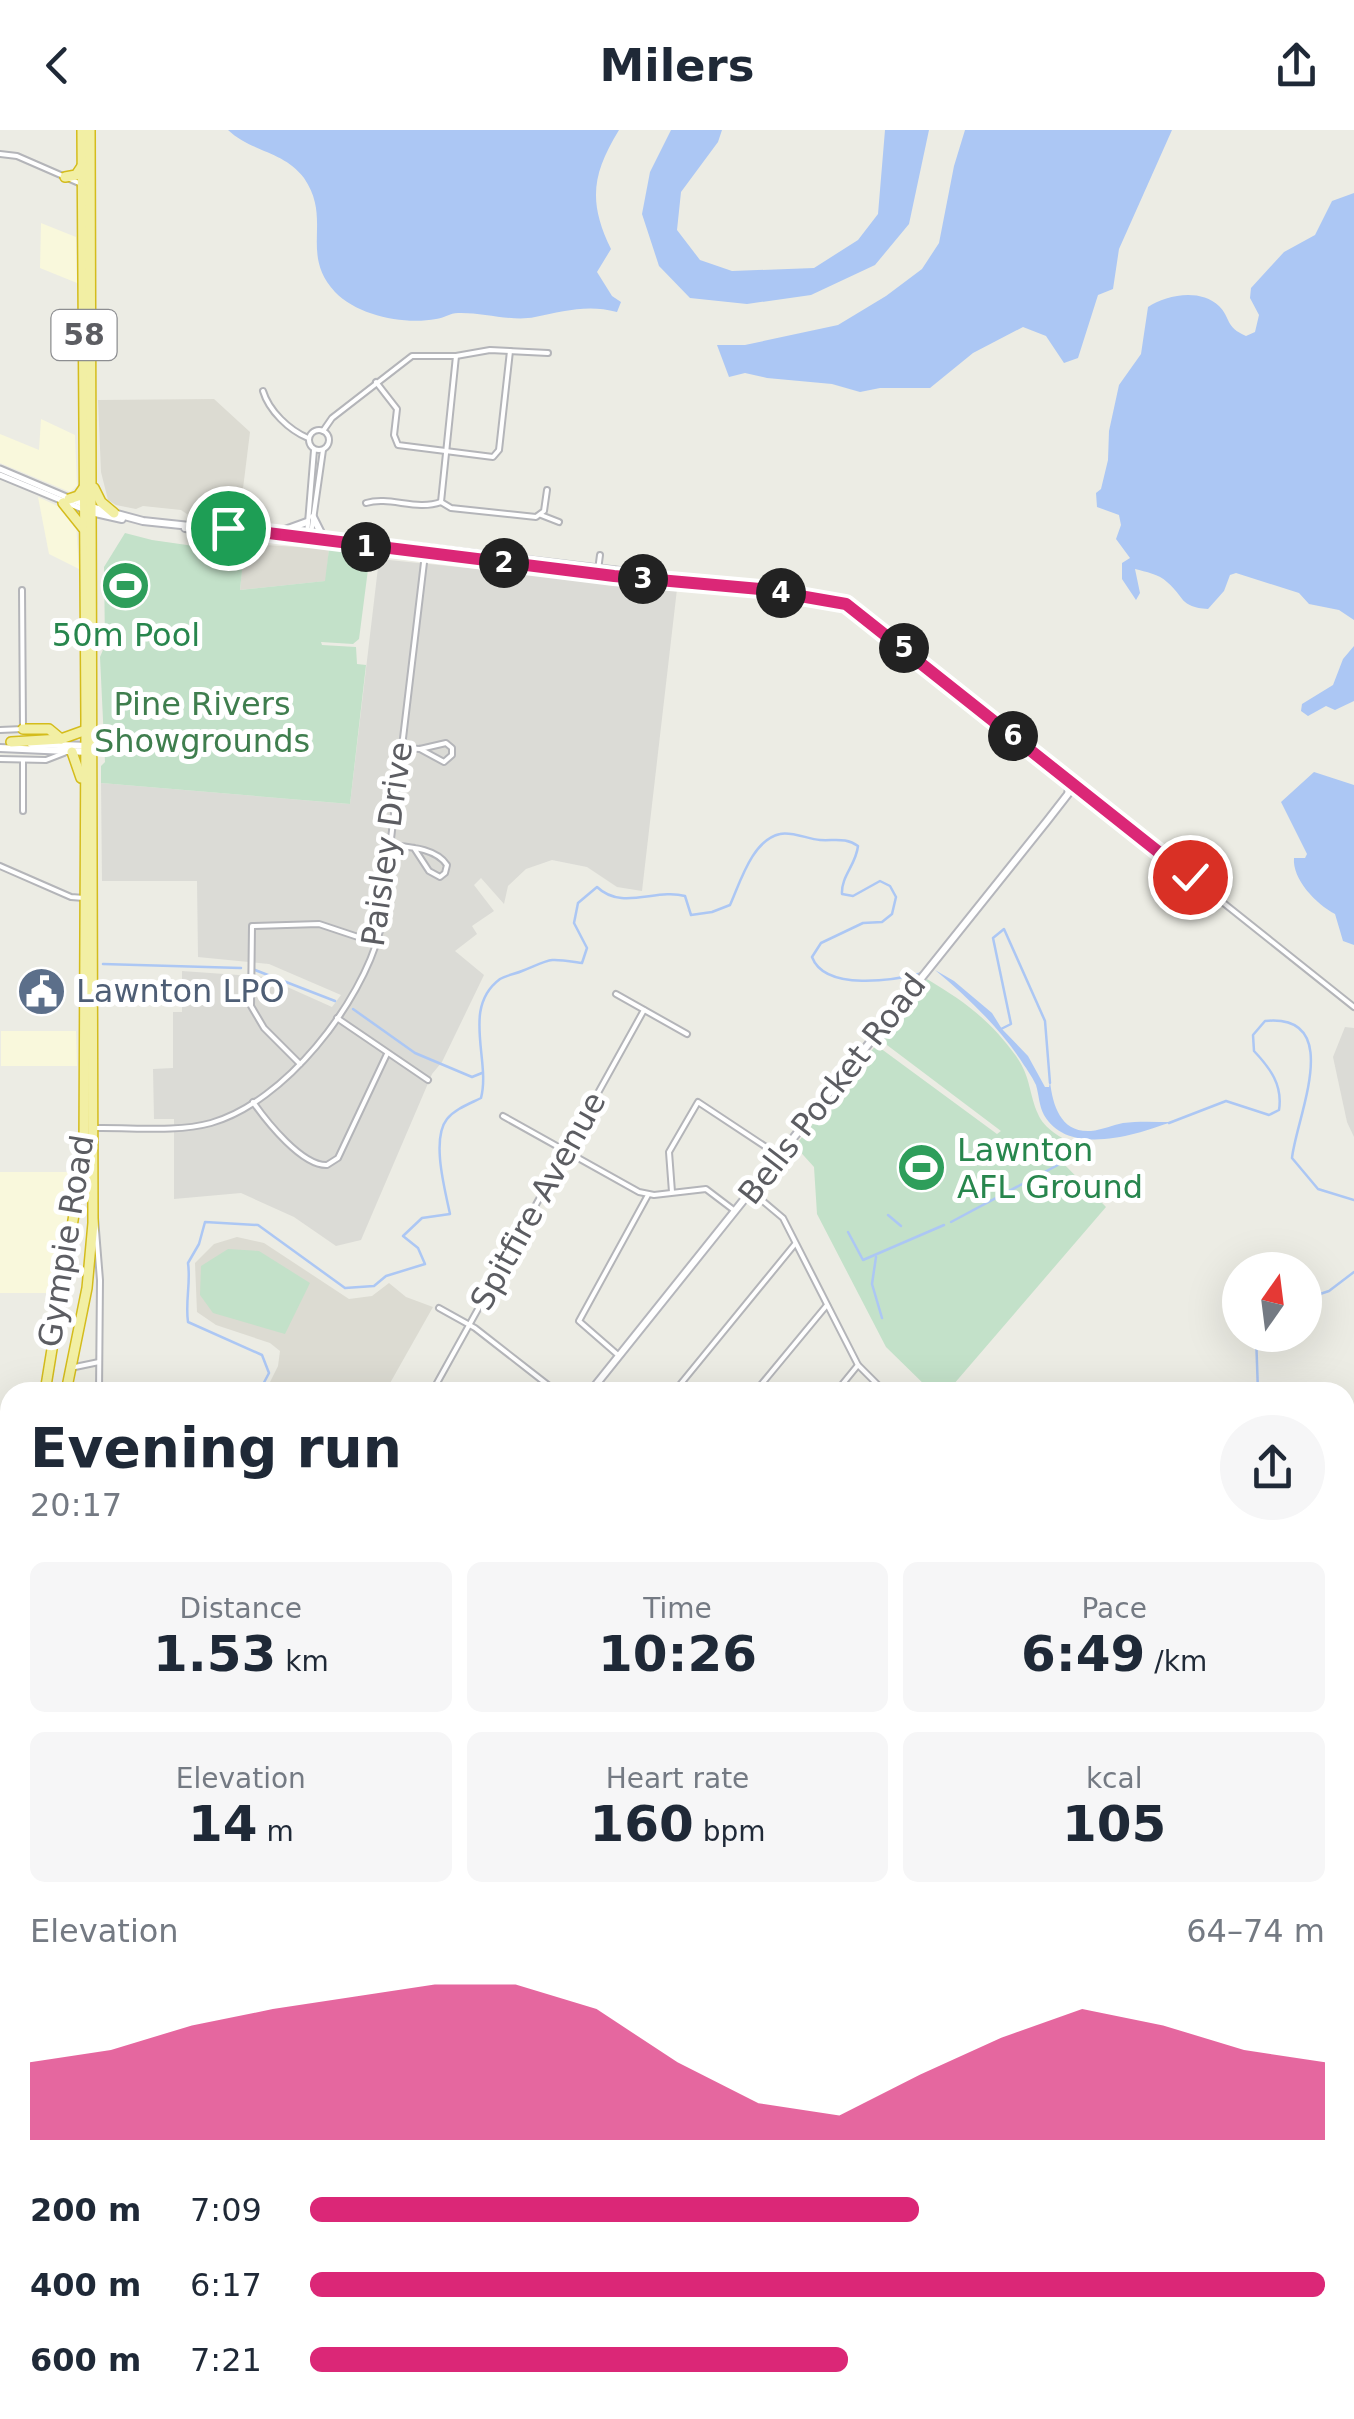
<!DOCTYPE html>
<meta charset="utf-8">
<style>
:root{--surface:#fff;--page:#f6f6f7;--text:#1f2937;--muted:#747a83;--accent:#db2777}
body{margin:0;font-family:"DejaVu Sans",sans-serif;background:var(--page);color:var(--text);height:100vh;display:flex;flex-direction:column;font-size:38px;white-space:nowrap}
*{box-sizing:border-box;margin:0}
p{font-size:32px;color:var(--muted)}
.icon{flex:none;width:55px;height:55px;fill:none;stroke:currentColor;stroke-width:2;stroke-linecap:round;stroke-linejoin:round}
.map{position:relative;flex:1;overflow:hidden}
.sheet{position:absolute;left:0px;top:1252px;width:1355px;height:1038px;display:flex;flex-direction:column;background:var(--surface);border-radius:30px 30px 0 0;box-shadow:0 10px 40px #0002}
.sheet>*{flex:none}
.needle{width:65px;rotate:14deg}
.fabs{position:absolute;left:1222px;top:1122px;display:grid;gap:20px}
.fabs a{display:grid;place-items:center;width:100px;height:100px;border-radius:50%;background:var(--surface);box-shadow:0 10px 40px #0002;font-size:50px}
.pin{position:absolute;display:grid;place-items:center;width:85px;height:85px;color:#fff;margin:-42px;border:5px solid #fff;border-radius:50%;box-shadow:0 2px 10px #0007}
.km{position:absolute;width:50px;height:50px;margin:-25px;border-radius:50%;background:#222;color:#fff;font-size:28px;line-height:50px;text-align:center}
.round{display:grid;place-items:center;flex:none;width:105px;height:105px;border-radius:52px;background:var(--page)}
.summary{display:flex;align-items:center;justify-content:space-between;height:170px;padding:0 30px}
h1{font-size:55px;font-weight:800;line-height:75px}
.metrics{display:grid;grid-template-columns:repeat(3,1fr);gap:15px;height:170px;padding:10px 30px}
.metrics div{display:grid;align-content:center;border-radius:15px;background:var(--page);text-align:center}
.metrics b{font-size:50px;font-weight:800}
.metrics small{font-size:28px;font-weight:400}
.metrics p{font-size:28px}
.chart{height:280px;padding:20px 30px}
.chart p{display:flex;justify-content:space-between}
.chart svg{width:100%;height:180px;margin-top:10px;fill:var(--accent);opacity:.7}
ul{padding:0 30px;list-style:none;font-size:32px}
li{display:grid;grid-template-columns:160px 120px 1fr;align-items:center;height:75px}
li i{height:25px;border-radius:12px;background:var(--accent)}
header{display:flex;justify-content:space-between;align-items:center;height:130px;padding:0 30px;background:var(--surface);font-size:45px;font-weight:800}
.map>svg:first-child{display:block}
.commercial{fill:#f9f8dc}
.industrial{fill:#dbdbd6}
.education{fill:#dcdbd2}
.green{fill:#c3e1c9}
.water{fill:#acc7f4}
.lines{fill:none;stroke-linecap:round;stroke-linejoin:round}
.stream{stroke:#acc7f4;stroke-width:2.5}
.minor-casing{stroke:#b4b5b9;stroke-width:8}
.tertiary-casing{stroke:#b4b5b9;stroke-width:9}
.secondary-casing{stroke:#b5b6bc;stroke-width:10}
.trunk-casing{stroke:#d4bc1c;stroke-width:12}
.minor{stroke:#fff;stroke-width:4}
.tertiary{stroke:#fff;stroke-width:5}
.secondary{stroke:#fff;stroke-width:6}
.trunk{stroke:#f2efa4;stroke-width:9}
.route-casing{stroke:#fff;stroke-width:20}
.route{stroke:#db2777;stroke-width:12}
.labels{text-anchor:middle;stroke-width:10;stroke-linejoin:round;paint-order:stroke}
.shield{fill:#fff;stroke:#8d8e91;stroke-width:2.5}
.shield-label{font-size:30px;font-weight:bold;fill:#5c5d62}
.leisure-label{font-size:32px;fill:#27864d;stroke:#fff}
.park-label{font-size:32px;fill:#3f7e4e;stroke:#fff}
.street-label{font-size:32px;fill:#5c5d62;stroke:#fff}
.service-label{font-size:32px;fill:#4e5e75;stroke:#fff;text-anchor:start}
</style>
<header><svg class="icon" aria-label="back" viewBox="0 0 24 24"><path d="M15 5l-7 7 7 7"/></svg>Milers<svg class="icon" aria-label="share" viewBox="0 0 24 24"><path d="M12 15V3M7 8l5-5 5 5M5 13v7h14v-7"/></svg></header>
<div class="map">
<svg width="1354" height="2289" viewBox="0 0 1354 2289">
<rect width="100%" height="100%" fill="#ecece4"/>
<g class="commercial">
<path d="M41 93 76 107 77 153 40 138Z"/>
<path d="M41 289 75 305 77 356 70 362 0 333V304L39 320Z"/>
<path d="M38 367 62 378 76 394 79 439 49 424Z"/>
<path d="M1 901H76L77 936H1Z"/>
<path d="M0 1042H76L54 1163H0Z"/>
<rect x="111" y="2280" width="312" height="9"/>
</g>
<g class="industrial">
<path d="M379 429 677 459 642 761 617 757 587 737 552 730 526 739 508 756 504 774 481 748 474 755 494 781 472 796 477 804 455 821 484 845 442 932 432 944 361 1110 336 1116 294 1087 241 1063 174 1069V989H154L153 939 173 938V882H182V841L265 847 332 877 341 865 269 834 198 827 197 751H102L101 653 350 674Z"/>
<path d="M1345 897 1354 898V1007L1347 992 1333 927Z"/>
</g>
<g class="education">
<path d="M214 269 250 302 239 391 190 386 181 380 143 376 136 379 116 375 108 370 101 342 98 270Z"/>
<path d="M248 414 329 419 326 451 240 460 244 419Z"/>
<path d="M237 1107 264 1113 349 1169 372 1166 389 1153 406 1167 433 1177 385 1262H265L278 1236 280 1221 270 1213 216 1195 197 1182 195 1133 214 1114Z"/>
</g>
<g class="green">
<path d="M125 403 152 410 201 417 203 407 245 412 240 460 325 451 329 419 370 424 359 509 353 514 321 512 322 515 356 517 357 534 366 535 350 674 101 653V636L105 632 100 527 105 515 104 437Z"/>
<path d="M927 849C965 872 989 889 1016 926 1031 947 1029 964 1038 984 1044 999 1061 1007 1074 1015L1061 1031 1106 1077 947 1262H932L886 1217 817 1084 814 1037 795 1016 876 915 997 1004 1001 1001 879 909Z"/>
<path d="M228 1119 259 1121 310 1153 285 1204 213 1183 200 1165 201 1136Z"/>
<path d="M423 2280H613V2281L611 2289H423Z"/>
</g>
<g class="water">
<path d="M228 0H619C592 44 588 72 611 119L597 142 612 166 621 172 617 182C588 174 564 181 535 187 512 192 482 182 458 183 450 183 444 188 436 189 405 195 358 186 335 162 299 123 333 90 304 48 284 21 251 22 228 0Z"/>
<path d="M671 0H722L718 12 681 62 677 100 700 130 732 141 814 138 858 110 878 84 885 0H929L909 94 875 135 811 165 747 174 690 168 659 136 642 84 650 42Z"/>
<path d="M965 0H1172L1119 119 1113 159 1098 165 1078 228 1064 233 1046 206 1023 197 973 223 930 258H880L860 262 832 254 767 248 745 243 729 247 717 215H745L838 195 886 166 922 139 939 113 954 36Z"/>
<path d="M1354 63V490L1339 480 1309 474 1299 463 1236 443 1230 445 1224 461 1208 479C1179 477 1185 467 1167 452 1159 444 1146 442 1135 439L1140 463 1136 470 1122 449V433L1130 428 1116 409 1121 395 1119 385 1097 377 1096 363 1101 359 1108 330 1109 301 1119 255 1141 224 1148 177C1166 165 1200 158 1219 176 1231 188 1225 197 1246 206L1255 202 1259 185 1250 168 1251 158 1284 122 1315 105 1332 71Z"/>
<path d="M1354 516V571L1335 580 1326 576 1308 586 1301 581 1302 574 1333 555 1343 529Z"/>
<path d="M1314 642 1354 655V815L1343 811 1335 784C1316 774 1292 749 1294 728H1305L1307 724 1281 672Z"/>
<path d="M935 840 954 851 992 883 1002 899 1028 926 1045 957H1049L1050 952C1053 976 1061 1003 1091 1001 1102 1000 1112 995 1123 993 1138 991 1155 992 1171 992 1136 1005 1068 1027 1044 985 1039 976 1039 965 1036 955 1032 946 1025 937 1020 929 998 896 965 865 935 840Z"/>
<path d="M1345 1950 1354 1955V2045L1348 2050 1353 2062 1351 2075 1354 2077V2148L1345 2147Z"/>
<path d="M1354 2205V2289H1292L1297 2280H1345V2207Z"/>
</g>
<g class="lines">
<g class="stream">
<path d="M103 834 241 838"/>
<path d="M255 840 335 871"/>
<path d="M353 879 415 923 472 947 482 943"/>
<path d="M1001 899 1011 894 993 808 1004 799 1045 891 1050 953"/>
<path d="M1169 993 1226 971 1269 985 1279 980C1283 955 1270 938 1254 921L1253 905 1265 891C1346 883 1296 988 1292 1028L1318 1059 1354 1070"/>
<path d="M888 1085 901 1096"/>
<path d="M951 1092 1069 1029 1078 1022 1082 1009"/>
<path d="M848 1102 863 1130 944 1095"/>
<path d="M876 1127 872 1154 882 1188"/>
<path d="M1305 1169 1329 1161 1354 1142"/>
<path d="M1256 1205 1258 1262"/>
<path d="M259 1262 269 1243 262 1225 188 1192C185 1171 191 1153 188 1133L199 1114 205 1092 258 1095 345 1158 374 1156 386 1146 425 1134 418 1118 403 1106 422 1088 450 1084C445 1060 431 1009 447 989 455 979 469 974 481 968 491 930 461 878 500 849 507 845 515 844 522 841 554 828 547 828 582 833L587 818 574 793 578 773 597 757C622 781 656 758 685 766L691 785 712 782 730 775C740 753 752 710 780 704 791 701 808 709 820 710 834 711 846 707 858 716 856 735 841 746 842 764L853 766 880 751 890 756 896 767 892 784 882 792 863 793 821 813 812 827C825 862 895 850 923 843"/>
<path d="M1345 1395 1354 1415"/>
<path d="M1345 1440 1354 1423"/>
<path d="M0 1467 10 1464"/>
<path d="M1345 1632 1354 1638"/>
<path d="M0 2140 3 2138"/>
</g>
<defs>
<g id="minor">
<path d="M0 24 17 26 79 53"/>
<path d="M456 226 441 372 451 378 536 387 544 381 547 360"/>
<path d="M376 252 397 279 394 305 398 315 493 327 499 320 510 221"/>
<path d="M263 261C269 281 289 300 308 308"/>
<circle cx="319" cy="310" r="10"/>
<path d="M323 301 332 288 412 226H456L490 220 548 223"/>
<path d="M366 373C390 366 416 381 441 372"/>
<path d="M541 385 559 392"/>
<path d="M311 404 323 320"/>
<path d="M307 405 314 320"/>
<path d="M598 440 600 425"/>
<path d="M0 600 23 599 22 460"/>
<path d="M401 618 420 619 446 613 452 618V625L444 632 420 619"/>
<path d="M0 629 46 630 64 623"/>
<path d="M1071 655 1078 657 1354 877"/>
<path d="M23 681V631"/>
<path d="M390 715C409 717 436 718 447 735L445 743 440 747 429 741 414 718"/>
<path d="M0 736 71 767 84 768"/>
<path d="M616 864 687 904"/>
<path d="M337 888 428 950"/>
<path d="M300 934 264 898 251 876 252 796 319 794 376 813"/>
<path d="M253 972C267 992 302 1036 327 1035L338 1028 387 924"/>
<path d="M503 986 639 1062 654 1065 706 1059 735 1081"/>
<path d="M94 998C132 997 174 1003 211 993 285 972 361 874 380 801L425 424"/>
<path d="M751 1061 783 1088 858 1235 885 1262"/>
<path d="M672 1062 669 1022 698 972 778 1025"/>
<path d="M95 1088 100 1150 99 1262"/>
<path d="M439 1178 475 1198 557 1262"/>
<path d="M618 1225 579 1191 648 1065"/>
<path d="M75 1237 99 1232"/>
<path d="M435 1256 443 1262"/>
<path d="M432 1262 644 880"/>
<path d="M674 1262 795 1114"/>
<path d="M755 1262 827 1175"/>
<path d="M836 1262 858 1235"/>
<path d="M0 1819 7 1786 5 1633"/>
<path d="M0 1879 6 1907 7 2289"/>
</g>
<g id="tertiary">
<path d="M0 339 85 375"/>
<path d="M0 345 85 380"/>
</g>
<g id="secondary">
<path d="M91 377 143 391 265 404"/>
<path d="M91 382 122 389"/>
<path d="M313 387 322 405"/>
<path d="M185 398 227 403"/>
<path d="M285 400 307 392"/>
<path d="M265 404H306L687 449 840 472 857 481 1070 653 1068 664 1047 691 590 1262"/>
<path d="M277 407 672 451"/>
<path d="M31 614 88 616"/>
<path d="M0 618 89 622"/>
<path d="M1 1812 10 1814"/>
<path d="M0 1852 10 1851"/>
<path d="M2 1887 8 1883 10 1864"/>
</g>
<g id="trunk">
<path d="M65 47 76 45 82 36"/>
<path d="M94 358 101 372 114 383"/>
<path d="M69 369 78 366 85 356"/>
<path d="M63 373 83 398"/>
<path d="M23 599H49L61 609"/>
<path d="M11 612 61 609 86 600"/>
<path d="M72 622 81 648"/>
<path d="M45 1262 84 1023 86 589 82 0"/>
<path d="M66 1262 87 1158 93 1093 90 0"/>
<path d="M97 2280V2289"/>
<path d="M104 2280V2289"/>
</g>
</defs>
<use href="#minor" class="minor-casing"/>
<use href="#tertiary" class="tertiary-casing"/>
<use href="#secondary" class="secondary-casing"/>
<use href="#trunk" class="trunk-casing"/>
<use href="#minor" class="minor"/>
<use href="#tertiary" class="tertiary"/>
<use href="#secondary" class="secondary"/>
<use href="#trunk" class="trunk"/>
</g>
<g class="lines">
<defs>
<path id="route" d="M228 398 614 446 760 459 846 474 1190 747"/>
</defs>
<use href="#route" class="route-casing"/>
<use href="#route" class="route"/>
</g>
<defs>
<symbol id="stadium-disc" viewBox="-11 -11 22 22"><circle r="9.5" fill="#2e9e5b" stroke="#fff"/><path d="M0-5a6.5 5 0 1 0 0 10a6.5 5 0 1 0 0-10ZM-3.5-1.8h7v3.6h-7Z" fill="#fff"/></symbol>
<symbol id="civic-disc" viewBox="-11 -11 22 22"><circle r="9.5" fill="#5c6f8a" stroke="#fff"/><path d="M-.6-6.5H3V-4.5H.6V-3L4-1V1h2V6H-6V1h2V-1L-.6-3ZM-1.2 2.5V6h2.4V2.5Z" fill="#fff"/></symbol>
</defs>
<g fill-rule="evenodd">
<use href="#stadium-disc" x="98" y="428" width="55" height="55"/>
<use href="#civic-disc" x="14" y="834" width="55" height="55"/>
<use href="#stadium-disc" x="894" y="1010" width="55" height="55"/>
</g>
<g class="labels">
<rect class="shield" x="51.5" y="180" width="65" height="50" rx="8"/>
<g class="shield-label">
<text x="84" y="215">58</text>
</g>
<g class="leisure-label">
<text x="126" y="516">50m Pool</text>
<text x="957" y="1031" text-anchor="start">Lawnton<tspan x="957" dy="37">AFL Ground</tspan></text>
</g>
<g class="park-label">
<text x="202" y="585">Pine Rivers<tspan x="202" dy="37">Showgrounds</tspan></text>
</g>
<g class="street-label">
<text transform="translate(387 714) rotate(-82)" y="11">Paisley Drive</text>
<text transform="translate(832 959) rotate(-52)" y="11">Bells Pocket Road</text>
<text transform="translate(538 1071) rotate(-61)" y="11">Spitfire Avenue</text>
<text transform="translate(66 1111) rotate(-81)" y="11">Gympie Road</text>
</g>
<g class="service-label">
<text x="76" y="872">Lawnton LPO</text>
</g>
</g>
</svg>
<div class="fabs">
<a><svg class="needle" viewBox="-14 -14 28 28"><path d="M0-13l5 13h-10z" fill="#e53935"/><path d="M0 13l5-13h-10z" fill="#747a83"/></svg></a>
</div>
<div class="pin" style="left:228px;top:398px;background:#1e9e55"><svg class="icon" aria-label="arrive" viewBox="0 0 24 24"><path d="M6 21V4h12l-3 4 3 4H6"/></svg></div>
<div class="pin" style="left:1190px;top:747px;background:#d93025"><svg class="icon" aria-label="check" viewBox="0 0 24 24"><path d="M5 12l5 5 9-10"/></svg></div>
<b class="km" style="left:366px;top:417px">1</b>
<b class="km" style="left:504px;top:433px">2</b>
<b class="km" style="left:643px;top:449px">3</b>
<b class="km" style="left:781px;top:463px">4</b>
<b class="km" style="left:904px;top:518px">5</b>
<b class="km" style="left:1013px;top:606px">6</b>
<section class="sheet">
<div class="summary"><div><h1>Evening run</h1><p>20:17</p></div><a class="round"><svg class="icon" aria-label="share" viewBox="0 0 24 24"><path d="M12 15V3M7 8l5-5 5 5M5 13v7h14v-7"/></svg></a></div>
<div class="metrics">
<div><p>Distance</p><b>1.53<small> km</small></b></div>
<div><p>Time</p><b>10:26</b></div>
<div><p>Pace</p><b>6:49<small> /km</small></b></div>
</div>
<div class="metrics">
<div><p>Elevation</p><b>14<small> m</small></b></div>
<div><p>Heart rate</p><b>160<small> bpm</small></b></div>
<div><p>kcal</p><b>105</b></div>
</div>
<div class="chart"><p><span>Elevation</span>64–74 m</p>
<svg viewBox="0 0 160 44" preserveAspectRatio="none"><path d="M0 44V25L10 22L20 16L30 12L40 9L50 6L60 6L70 12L80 25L90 35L100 38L110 28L120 19L130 12L140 16L150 22L160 25V44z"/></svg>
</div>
<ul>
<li><b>200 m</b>7:09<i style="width:60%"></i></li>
<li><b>400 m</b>6:17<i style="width:100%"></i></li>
<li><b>600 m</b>7:21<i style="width:53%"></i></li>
</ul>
</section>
</div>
